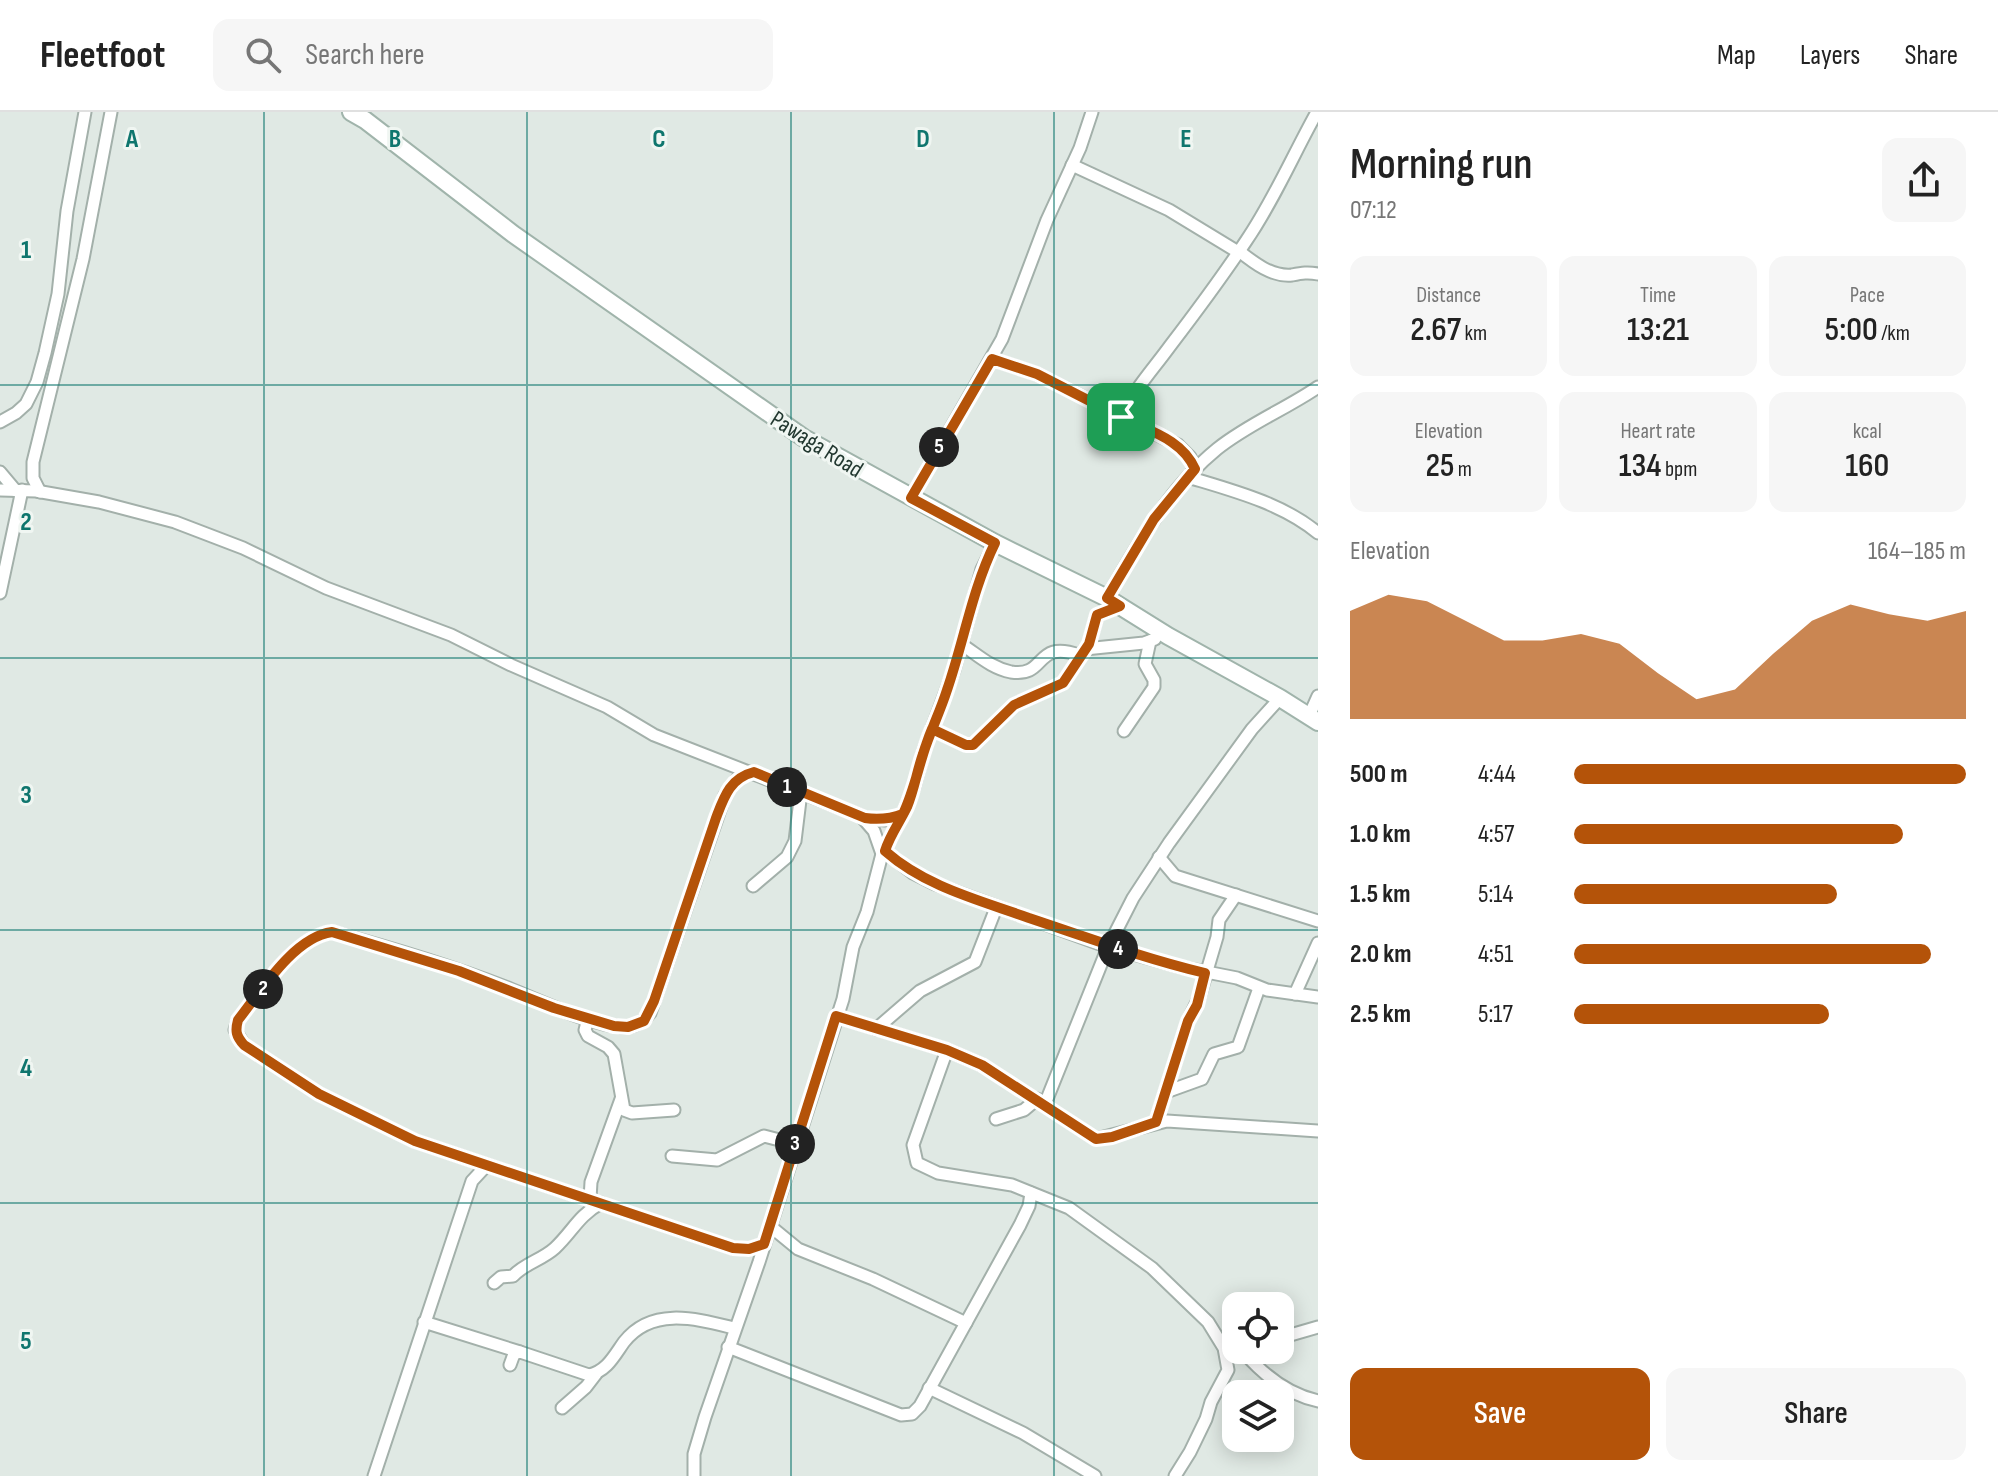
<!DOCTYPE html>
<meta charset="utf-8">
<style>
:root{--surface:#fff;--page:#f6f6f6;--text:#222;--muted:#767676;--line:#e0e0e0;--accent:#b45309}
body{margin:0;font-family:"Sofia Sans Condensed",sans-serif;background:var(--page);color:var(--text);height:100vh;display:flex;flex-direction:column;font-size:30px;white-space:nowrap}
*{box-sizing:border-box;margin:0}
p{font-size:26px;color:var(--muted)}
.icon{flex:none;width:44px;height:44px;fill:none;stroke:currentColor;stroke-width:2;stroke-linecap:round;stroke-linejoin:round}
.map{position:relative;flex:1;overflow:hidden}
.details{display:flex;flex-direction:column;background:var(--surface);width:680px}
.details>*{flex:none}
.fabs{position:absolute;left:1222px;top:1180px;display:grid;gap:16px}
.fabs a{display:grid;place-items:center;width:72px;height:72px;border-radius:16px;background:var(--surface);box-shadow:0 4px 20px #0003;font-size:40px}
.pin{position:absolute;display:grid;place-items:center;width:68px;height:68px;color:#fff;margin:-34px;border-radius:16px;box-shadow:0 4px 12px #0006}
.km{position:absolute;width:40px;height:40px;margin:-20px;border-radius:50%;background:#222;color:#fff;font-size:22px;line-height:40px;text-align:center}
.round{display:grid;place-items:center;flex:none;width:84px;height:84px;border-radius:16px;background:var(--page)}
.summary{display:flex;align-items:center;justify-content:space-between;height:136px;padding:0 32px}
h1{font-size:44px;font-weight:600;line-height:60px}
.metrics{display:grid;grid-template-columns:repeat(3,1fr);gap:12px;height:136px;padding:8px 32px}
.metrics div{display:grid;align-content:center;border-radius:16px;background:var(--page);text-align:center}
.metrics b{font-size:34px;font-weight:600}
.metrics small{font-size:22px;font-weight:400}
.metrics p{font-size:22px}
.chart{height:224px;padding:16px 32px}
.chart p{display:flex;justify-content:space-between}
.chart svg{width:100%;height:144px;margin-top:8px;fill:var(--accent);opacity:.7}
.action{display:flex;gap:16px;margin-top:auto;padding:16px 32px}
.action a{flex:1;height:92px;border-radius:16px;background:var(--accent);color:#fff;font-size:32px;font-weight:600;line-height:92px;text-align:center}
.action a+a{background:var(--page);color:var(--text)}
ul{padding:0 32px;list-style:none;font-size:26px}
li{display:grid;grid-template-columns:128px 96px 1fr;align-items:center;height:60px}
li i{height:20px;border-radius:10px;background:var(--accent)}
header{display:flex;align-items:center;gap:48px;box-sizing:border-box;height:112px;padding:0 40px;background:var(--surface);border-bottom:2px solid var(--line)}
header strong{font-size:38px}
nav{display:flex;gap:44px;margin-inline-start:auto;font-size:28px}
.search{width:560px;height:72px;background:var(--page);display:flex;align-items:center;gap:20px;box-sizing:border-box;padding:0 28px;border-radius:16px;color:var(--muted);font-size:30px}
main{display:flex;flex:1;min-height:0}
.map>svg:first-child{display:block}
.lines{fill:none;stroke-linecap:round;stroke-linejoin:round}
.street-casing{stroke:#a3b0aa;stroke-width:15}
.secondary-casing{stroke:#a0b4ab;stroke-width:20}
.street{stroke:#fff;stroke-width:11}
.secondary{stroke:#fff;stroke-width:16}
.route-casing{stroke:#fff;stroke-width:16}
.route{stroke:#b45309;stroke-width:10}
.grid{fill:none;stroke:#0f766e;stroke-width:2;stroke-opacity:0.55}
.labels{text-anchor:middle;stroke-width:6;stroke-linejoin:round;paint-order:stroke}
.street-label{font-size:24px;fill:#223830;stroke:#f0f6f2}
.grid-label{font-size:26px;text-anchor:middle;font-weight:bold;fill:#0f766e;stroke:#f0f6f2;stroke-width:6;stroke-linejoin:round;paint-order:stroke}
</style>
<header>
<strong>Fleetfoot</strong>
<div class="search"><svg class="icon" aria-label="search" viewBox="0 0 24 24"><circle cx="10" cy="10" r="6"/><path d="M15 15l6 6"/></svg>Search here</div>
<nav><a>Map</a><a>Layers</a><a>Share</a></nav>
</header>
<main>
<div class="map">
<svg width="1318" height="1364" viewBox="0 0 1318 1364">
<rect width="100%" height="100%" fill="#e0e9e4"/>
<g class="lines">
<defs>
<g id="street">
<path d="M1072 53 1169 98 1238 140"/>
<path d="M1239 139C1254 151 1272 165 1292 163 1302 161 1308 160 1318 162"/>
<path d="M992 247 1037 262 1178 333 1190 345 1195 357"/>
<path d="M1121 305C1136 275 1151 260 1170 234 1196 200 1222 165 1246 129 1274 88 1293 43 1317 0"/>
<path d="M0 310 16 301 26 292 37 270 45 241 58 182 67 99 85 0"/>
<path d="M0 360 16 379"/>
<path d="M1188 365C1231 378 1282 391 1318 421"/>
<path d="M0 378 36 379 99 390 175 410 243 436 326 476 451 523 511 553 607 595 654 623 861 704 874 719 882 742"/>
<path d="M40 380 33 366V350L83 147 111 0"/>
<path d="M911 386 1002 227 1047 108 1080 36 1092 0"/>
<path d="M0 481 22 378"/>
<path d="M1107 486C1137 433 1169 376 1217 337 1248 312 1286 297 1318 275"/>
<path d="M961 532C978 543 991 556 1011 560 1047 566 1034 527 1079 543"/>
<path d="M1085 537 1144 531 1155 527"/>
<path d="M1309 604 1318 584"/>
<path d="M932 617 966 633H973L1014 593 1063 571 1089 532 1097 503 1120 494"/>
<path d="M1124 619 1154 575V568L1145 552 1150 529"/>
<path d="M754 660 739 665 725 683 650 901C643 910 636 915 625 915 592 914 540 889 508 876 451 854 392 836 332 820 293 825 261 879 238 908L235 918 244 933 319 982 415 1029 733 1136 749 1137 764 1132"/>
<path d="M865 706 885 708 903 702"/>
<path d="M885 739 913 761 935 772 1108 835 1181 855 1237 866 1267 878 1318 885"/>
<path d="M1159 745 1175 764 1318 809"/>
<path d="M753 774 787 745 795 729 801 680"/>
<path d="M1295 882 1318 831"/>
<path d="M836 904 947 938 982 953 1096 1027 1167 1009 1318 1019"/>
<path d="M588 906 585 918 588 924 608 935 614 942 624 998 632 1001 674 998"/>
<path d="M876 917 920 879 975 850 996 796"/>
<path d="M947 938 913 1033 917 1051 938 1061 1012 1073 1069 1096 1152 1156 1208 1210 1224 1236 1228 1258 1211 1290 1206 1307 1190 1340 1175 1364"/>
<path d="M1166 980 1202 967 1214 942 1238 935 1259 876"/>
<path d="M1045 992 1108 835 1133 786 1169 731 1252 617 1280 586"/>
<path d="M996 1007 1024 998 1037 987"/>
<path d="M1156 1010 1188 909 1199 886 1217 825 1219 808 1236 783"/>
<path d="M672 1044 717 1048 764 1024 795 1032"/>
<path d="M590 1087 591 1070 621 987"/>
<path d="M770 1114 798 1137 873 1167 966 1211"/>
<path d="M494 1171 501 1165 513 1164C525 1151 542 1148 555 1136 573 1119 578 1104 601 1091"/>
<path d="M424 1210 520 1240"/>
<path d="M1280 1226 1318 1215"/>
<path d="M728 1235 901 1303 912 1302 920 1294 1020 1113 1029 1094 1031 1081"/>
<path d="M1242 1238C1262 1262 1287 1282 1318 1289"/>
<path d="M510 1253 514 1242 520 1240 589 1263C607 1259 614 1244 624 1230 652 1194 697 1207 734 1216"/>
<path d="M929 1276 1023 1321 1095 1364"/>
<path d="M562 1296 586 1275 596 1262"/>
<path d="M374 1364 472 1069 486 1054"/>
<path d="M694 1364V1342L705 1305 759 1150 843 887 853 835 867 800 882 742 903 702 914 675 924 638 954 558 982 457 995 431"/>
</g>
<path id="secondary" d="M351 0 365 8 513 122 804 326 995 431 1107 486 1168 524 1280 586 1318 610"/>
</defs>
<use href="#street" class="street-casing"/>
<use href="#secondary" class="secondary-casing"/>
<use href="#street" class="street"/>
<use href="#secondary" class="secondary"/>
</g>
<g class="lines">
<defs>
<path id="route" d="M1121 305C1149 319 1182 327 1195 357L1154 407 1107 486 1120 494 1097 503 1089 532 1063 571 1014 593 973 633H966L932 617C920 645 916 675 903 702 890 707 879 708 865 706L754 660C730 666 724 685 716 706L654 889 644 909 628 915 614 914 554 896 459 859 332 820C294 825 261 879 238 908 235 919 236 924 244 933L319 982 415 1029 733 1136 749 1137 764 1132 836 904 947 938 982 953 1096 1027 1112 1025 1156 1010 1188 909 1197 893 1205 861C1143 846 1089 826 1029 806 979 788 926 775 885 739 890 723 900 710 907 695 914 678 917 659 923 642 930 620 940 600 947 578 964 529 972 478 995 431L911 386 992 247 1037 262 1121 305"/>
</defs>
<use href="#route" class="route-casing"/>
<use href="#route" class="route"/>
</g>
<path class="grid" d="M264 0V1364M527 0V1364M791 0V1364M1054 0V1364M0 273H1318M0 546H1318M0 818H1318M0 1091H1318"/>
<g class="labels">
<g class="street-label">
<text transform="translate(817 332) rotate(32)" y="8">Pawaga Road</text>
</g>
</g>
<g class="grid-label">
<text x="132" y="35">A</text>
<text x="395" y="35">B</text>
<text x="659" y="35">C</text>
<text x="923" y="35">D</text>
<text x="1186" y="35">E</text>
<text x="26" y="146">1</text>
<text x="26" y="418">2</text>
<text x="26" y="691">3</text>
<text x="26" y="964">4</text>
<text x="26" y="1237">5</text>
</g>
</svg>
<div class="fabs">
<a><svg class="icon" aria-label="locate" viewBox="0 0 24 24"><circle cx="12" cy="12" r="6"/><path d="M12 2v4M12 18v4M2 12h4M18 12h4"/></svg></a>
<a><svg class="icon" aria-label="layers" viewBox="0 0 24 24"><path d="M12 4l9 5-9 5-9-5zM3 14l9 5 9-5"/></svg></a>
</div>
<div class="pin" style="left:1121px;top:305px;background:#1e9e55"><svg class="icon" aria-label="arrive" viewBox="0 0 24 24"><path d="M6 21V4h12l-3 4 3 4H6"/></svg></div>
<b class="km" style="left:787px;top:675px">1</b>
<b class="km" style="left:263px;top:877px">2</b>
<b class="km" style="left:795px;top:1032px">3</b>
<b class="km" style="left:1118px;top:837px">4</b>
<b class="km" style="left:939px;top:335px">5</b>
</div>
<section class="details">
<div class="summary"><div><h1>Morning run</h1><p>07:12</p></div><a class="round"><svg class="icon" aria-label="share" viewBox="0 0 24 24"><path d="M12 15V3M7 8l5-5 5 5M5 13v7h14v-7"/></svg></a></div>
<div class="metrics">
<div><p>Distance</p><b>2.67<small> km</small></b></div>
<div><p>Time</p><b>13:21</b></div>
<div><p>Pace</p><b>5:00<small> /km</small></b></div>
</div>
<div class="metrics">
<div><p>Elevation</p><b>25<small> m</small></b></div>
<div><p>Heart rate</p><b>134<small> bpm</small></b></div>
<div><p>kcal</p><b>160</b></div>
</div>
<div class="chart"><p><span>Elevation</span>164–185 m</p>
<svg viewBox="0 0 160 44" preserveAspectRatio="none"><path d="M0 44V11L10 6L20 8L30 14L40 20L50 20L60 18L70 21L80 30L90 38L100 35L110 24L120 14L130 9L140 12L150 14L160 11V44z"/></svg>
</div>
<ul>
<li><b>500 m</b>4:44<i style="width:100%"></i></li>
<li><b>1.0 km</b>4:57<i style="width:84%"></i></li>
<li><b>1.5 km</b>5:14<i style="width:67%"></i></li>
<li><b>2.0 km</b>4:51<i style="width:91%"></i></li>
<li><b>2.5 km</b>5:17<i style="width:65%"></i></li>
</ul>
<div class="action"><a>Save</a><a>Share</a></div>
</section>
</main>
